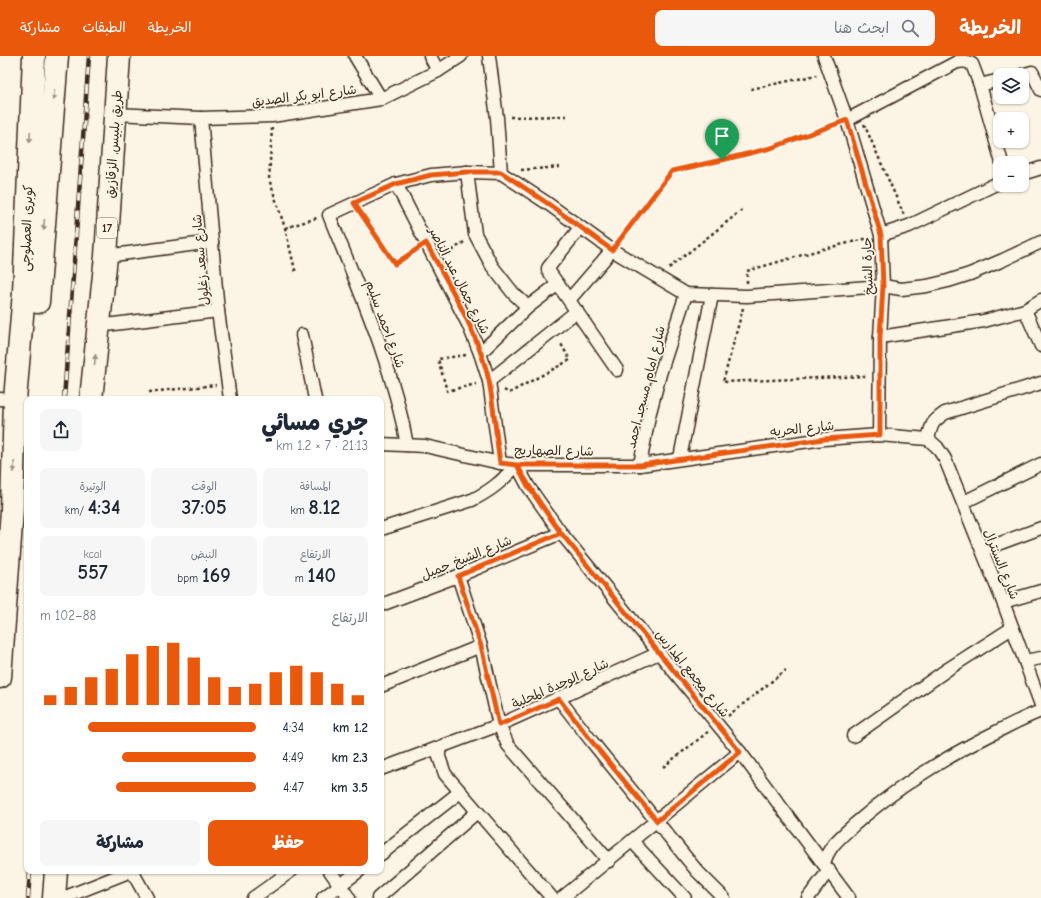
<!DOCTYPE html>
<html lang="ar">
<meta charset="utf-8">
<style>
:root{--surface:#fff;--page:#f6f6f7;--text:#1f2937;--muted:#747a83;--accent:#ea580c}
body{margin:0;font-family:"Comic Neue","Playpen Sans Arabic",sans-serif;background:var(--page);color:var(--text);direction:rtl;height:100vh;display:flex;flex-direction:column;font-size:15px;white-space:nowrap}
*{box-sizing:border-box;margin:0}
p{font-size:13px;color:var(--muted)}
.icon{flex:none;width:22px;height:22px;fill:none;stroke:currentColor;stroke-width:2;stroke-linecap:round;stroke-linejoin:round}
.map{position:relative;flex:1;overflow:hidden;direction:ltr}
.side{position:absolute;left:24px;top:340px;width:360px;height:478px;display:flex;flex-direction:column;background:var(--surface);border-radius:8px;box-shadow:0 1px 3px #0004;direction:rtl}
.side>*{flex:none}
.fabs{position:absolute;left:993px;top:12px;display:grid;gap:8px}
.fabs a{display:grid;place-items:center;width:36px;height:36px;border-radius:8px;background:var(--surface);box-shadow:0 1px 3px #0004;font-size:20px}
.pin{position:absolute;display:grid;place-items:center;width:34px;height:34px;color:#fff;margin:-41px -17px;border-radius:50% 50% 50% 0;rotate:-45deg;box-shadow:0 0 4px #0007}
.pin .icon{rotate:45deg}
.round{display:grid;place-items:center;flex:none;width:42px;height:42px;border-radius:8px;background:var(--page)}
.head{display:flex;align-items:center;justify-content:space-between;height:68px;padding:0 16px}
h1{font-size:22px;font-weight:800;line-height:30px}
.stats{display:grid;grid-template-columns:repeat(3,1fr);gap:6px;height:68px;padding:4px 16px}
.stats div{display:grid;align-content:center;border-radius:8px;background:var(--page);text-align:center}
.stats b{font-size:20px;font-weight:800}
.stats small{font-size:11px;font-weight:400}
.stats p{font-size:11px}
.chart{height:112px;padding:8px 16px}
.chart p{display:flex;justify-content:space-between}
.chart svg{width:100%;height:72px;margin-top:4px;stroke:var(--accent);stroke-width:6}
.primary-button{display:flex;gap:8px;margin-top:auto;padding:8px 16px}
.primary-button a{flex:1;height:46px;border-radius:8px;background:var(--accent);color:#fff;font-size:16px;font-weight:800;line-height:46px;text-align:center}
.primary-button a+a{background:var(--page);color:var(--text)}
ul{padding:0 16px;list-style:none;font-size:13px}
li{display:grid;grid-template-columns:64px 48px 1fr;align-items:center;height:30px}
li i{height:10px;border-radius:5px;background:var(--accent)}
header{display:flex;align-items:center;gap:24px;box-sizing:border-box;height:56px;padding:0 20px;background:var(--accent);color:#fff}
header strong{font-size:19px}
nav{display:flex;gap:22px;margin-inline-start:auto;font-size:14px}
.search{width:280px;height:36px;background:var(--page);display:flex;align-items:center;gap:10px;box-sizing:border-box;padding:0 14px;border-radius:8px;color:var(--muted);font-size:15px}
.map>svg:first-child{display:block}
.lines{fill:none;stroke-linecap:round;stroke-linejoin:round}
.street-casing{stroke:#3b2a1e;stroke-width:15}
.highway-casing{stroke:#3b2a1e;stroke-width:25}
.path{stroke:#3b2a1e;stroke-width:2.5;stroke-dasharray:3 3;stroke-linecap:butt}
.street{stroke:#fcf5e5;stroke-width:12}
.highway{stroke:#fcf5e5;stroke-width:22}
.rail-casing{stroke:#3b2a1e;stroke-width:4.5}
.rail{stroke:#fcf5e5;stroke-width:3;stroke-dasharray:9;stroke-linecap:butt}
.oneway{fill:#9c9082}
.route-casing{stroke:#fff;stroke-width:8}
.route{stroke:#ea580c;stroke-width:5}
.labels{text-anchor:middle;stroke-width:3.5;stroke-linejoin:round;paint-order:stroke}
.shield{fill:#fcf5e5;stroke:#75675a;stroke-width:1}
.shield-label{font-size:12px;font-weight:bold;fill:#3b2a1e}
.street-label{font-size:13px;fill:#3b2a1e;stroke:#fcf5e5}
</style>
<header>
<strong>الخريطة</strong>
<div class="search"><svg class="icon" aria-label="search" viewBox="0 0 24 24"><circle cx="10" cy="10" r="6"/><path d="M15 15l6 6"/></svg>ابحث هنا</div>
<nav><a>الخريطة</a><a>الطبقات</a><a>مشاركة</a></nav>
</header>
<div class="map">
<svg width="1041" height="842" viewBox="0 0 1041 842">
<rect width="100%" height="100%" fill="#fcf5e5"/>
<filter id="ink" filterUnits="userSpaceOnUse"><feTurbulence type="fractalNoise" baseFrequency=".025" numOctaves="2"/><feDisplacementMap in="SourceGraphic" scale="8" xChannelSelector="R" yChannelSelector="G"/><feConvolveMatrix kernelMatrix="1 2 1 2 8 2 1 2 1" color-interpolation-filters="sRGB"/></filter>
<g filter="url(#ink)">
<g class="lines">
<defs>
<g id="street">
<path d="M355 0 381 43"/>
<path d="M430 0 438 15"/>
<path d="M489 0 497 62 501 117"/>
<path d="M824 0 847 64 881 179 883 230 880 281 879 379"/>
<path d="M1022 19 1032 16 1041 34"/>
<path d="M980 29 1000 24"/>
<path d="M115 58 201 62 272 60 381 43 438 15 461 0"/>
<path d="M201 62 218 255 230 343"/>
<path d="M847 64 957 6C963 5 966 5 972 8L980 29 1002 107"/>
<path d="M467 116 475 178 492 210 513 237 528 251"/>
<path d="M501 117 547 147 612 194 686 238 747 240 883 230 901 233 927 230 948 225 970 218 1003 204 1041 186"/>
<path d="M1022 118 1041 112"/>
<path d="M396 128 468 268 480 297 489 325 500 407"/>
<path d="M580 172 548 212V214L617 314"/>
<path d="M881 179 909 170 1000 126"/>
<path d="M106 200 212 186"/>
<path d="M569 244 612 194"/>
<path d="M1025 254 1041 290"/>
<path d="M98 270 218 255"/>
<path d="M302 279 315 343"/>
<path d="M880 281 984 265 1025 254 1041 244"/>
<path d="M480 297 528 251 558 228"/>
<path d="M489 325 577 255"/>
<path d="M0 343 15 344"/>
<path d="M928 383 937 391 945 403 1003 546 1041 649"/>
<path d="M928 383C932 367 932 366 945 357L1041 327"/>
<path d="M381 388 425 390 500 407 517 409H640L824 383 879 379 928 383"/>
<path d="M407 389C393 309 359 234 329 159L396 128 431 119 467 116 501 117"/>
<path d="M680 402 712 239"/>
<path d="M640 409 649 360 660 318 686 238"/>
<path d="M964 446 1041 408"/>
<path d="M381 473 472 444C492 434 502 425 517 409L528 430 561 477 740 696 849 842"/>
<path d="M982 494 1041 472"/>
<path d="M458 520 481 590 499 669 508 689 609 805"/>
<path d="M1003 546 1041 535"/>
<path d="M381 549 458 520 561 477"/>
<path d="M1025 605 1041 602"/>
<path d="M381 630 481 590"/>
<path d="M559 643 593 687 697 815 724 842"/>
<path d="M853 680 948 613 1012 572"/>
<path d="M439 692V701L445 718 552 842"/>
<path d="M381 713 499 669 659 597"/>
<path d="M632 785 685 842"/>
<path d="M381 798 460 736"/>
<path d="M824 808C828 790 842 780 855 768 897 731 944 702 994 677 1010 669 1025 661 1041 655"/>
<path d="M132 815 147 842"/>
<path d="M330 815 349 842"/>
<path d="M63 842 131 815"/>
<path d="M253 842 291 815"/>
<path d="M323 842 359 815"/>
<path d="M378 842 477 756"/>
<path d="M562 842 740 696"/>
<path d="M808 842 829 814"/>
</g>
<g id="highway">
<path d="M38 246 57 0"/>
<path d="M91 343 106 200 119 0"/>
<path d="M0 621 12 454 15 344 24 236 34 0"/>
<path d="M54 842 56 815"/>
</g>
</defs>
<use href="#street" class="street-casing"/>
<use href="#highway" class="highway-casing"/>
<g class="path">
<path d="M751 33 817 19"/>
<path d="M510 61 568 60"/>
<path d="M864 68 904 159"/>
<path d="M272 72 269 123 285 172 296 218"/>
<path d="M521 114 561 111"/>
<path d="M361 158 395 208 416 194"/>
<path d="M285 172 317 162"/>
<path d="M620 184 672 115 771 92 835 69"/>
<path d="M447 198 464 186"/>
<path d="M669 212 742 154"/>
<path d="M747 227V215L823 193 869 182"/>
<path d="M743 252 723 326 866 320"/>
<path d="M466 299 438 303 447 335 476 328"/>
<path d="M504 334 509 337 570 304 560 286"/>
<path d="M149 336 216 329"/>
<path d="M728 660 786 614"/>
<path d="M663 711 708 676"/>
</g>
<use href="#street" class="street"/>
<use href="#highway" class="highway"/>
<defs>
<g id="rail">
<path d="M64 343 89 0"/>
<path d="M28 842 30 815"/>
</g>
</defs>
<use href="#rail" class="rail-casing"/>
<use href="#rail" class="rail"/>
</g>
<defs><path id="oneway-solid" d="M-6-.8H1V-3.2L6.5 0L1 3.2V.8H-6Z"/></defs>
<g class="oneway">
<use href="#oneway-solid" transform="translate(54 39) rotate(94)"/>
<use href="#oneway-solid" transform="translate(30 81) rotate(92)"/>
<use href="#oneway-solid" transform="translate(44 169) rotate(94)"/>
<use href="#oneway-solid" transform="translate(95 304) rotate(-85)"/>
<use href="#oneway-solid" transform="translate(14 411) rotate(92)"/>
</g>
</g>
<g class="lines" filter="url(#ink)">
<defs>
<path id="route" d="M722 104 672 115 612 194 547 147 501 116H467L431 119 396 128 354 147 395 208 426 187C449 228 479 279 489 325 494 352 496 380 500 407L517 409 528 430 561 477 740 696 657 765 593 687 559 643 499 669 481 590 458 520 561 477C545 455 530 433 517 409H640L824 383 880 379V281L883 230 881 179 847 64 771 92 722 104"/>
</defs>
<use href="#route" class="route-casing"/>
<use href="#route" class="route"/>
</g>
<g class="labels">
<rect class="shield" x="97" y="162" width="20" height="20" rx="3"/>
<g class="shield-label">
<text x="107" y="176">17</text>
</g>
<g class="street-label">
<text transform="translate(304 39) rotate(-7)" y="5">شارع ابو بكر الصديق</text>
<text transform="translate(113 88) rotate(-86)" y="5">طريق بلبيس, الزقازيق</text>
<text transform="translate(26 172) rotate(-88)" y="5">كوبرى العصلوجى</text>
<text transform="translate(200 204) rotate(-95)" y="5">شارع سعد زغلول</text>
<text transform="translate(867 210) rotate(-92)" y="5">حارة الشيخ</text>
<text transform="translate(460 224) rotate(63)" y="5">شارع جمال عبد الناصر</text>
<text transform="translate(386 268) rotate(70)" y="5">شارع احمد سليم</text>
<text transform="translate(645 331) rotate(-76)" y="5">شارع امام مسجد احمد</text>
<text transform="translate(802 372) rotate(-6)" y="5">شارع الحريه</text>
<text transform="translate(554 394) rotate(1)" y="5">شارع الصهاريج</text>
<text transform="translate(466 501) rotate(-22)" y="5">شارع الشيخ جميل</text>
<text transform="translate(1002 508) rotate(68)" y="5">شارع السنترال</text>
<text transform="translate(693 617) rotate(51)" y="5">شارع مجمع المدارس</text>
<text transform="translate(560 627) rotate(-24)" y="5">شارع الوحدة المحلية</text>
</g>
</g>
</svg>
<div class="fabs">
<a><svg class="icon" aria-label="layers" viewBox="0 0 24 24"><path d="M12 4l9 5-9 5-9-5zM3 14l9 5 9-5"/></svg></a>
<a>+</a>
<a>−</a>
</div>
<div class="pin" style="left:722px;top:104px;background:#1e9e55"><svg class="icon" aria-label="arrive" viewBox="0 0 24 24"><path d="M6 21V4h12l-3 4 3 4H6"/></svg></div>
<section class="side">
<div class="head"><div><h1>جري مسائي</h1><p>21:13 · 7 × 1.2 km</p></div><a class="round"><svg class="icon" aria-label="share" viewBox="0 0 24 24"><path d="M12 15V3M7 8l5-5 5 5M5 13v7h14v-7"/></svg></a></div>
<div class="stats">
<div><p>المسافة</p><b>8.12<small> km</small></b></div>
<div><p>الوقت</p><b>37:05</b></div>
<div><p>الوتيرة</p><b>4:34<small> /km</small></b></div>
</div>
<div class="stats">
<div><p>الارتفاع</p><b>140<small> m</small></b></div>
<div><p>النبض</p><b>169<small> bpm</small></b></div>
<div><p>kcal</p><b>557</b></div>
</div>
<div class="chart"><p><span>الارتفاع</span>88–102 m</p>
<svg viewBox="0 0 160 44" preserveAspectRatio="none"><path d="M5 44V38M15 44V33M25 44V27M35 44V22M45 44V13M55 44V8M65 44V6M75 44V15M85 44V27M95 44V33M105 44V31M115 44V24M125 44V20M135 44V24M145 44V31M155 44V38"/></svg>
</div>
<ul>
<li><b>1.2 km</b>4:34<i style="width:78%"></i></li>
<li><b>2.3 km</b>4:49<i style="width:62%"></i></li>
<li><b>3.5 km</b>4:47<i style="width:65%"></i></li>
</ul>
<div class="primary-button"><a>حفظ</a><a>مشاركة</a></div>
</section>
</div>
